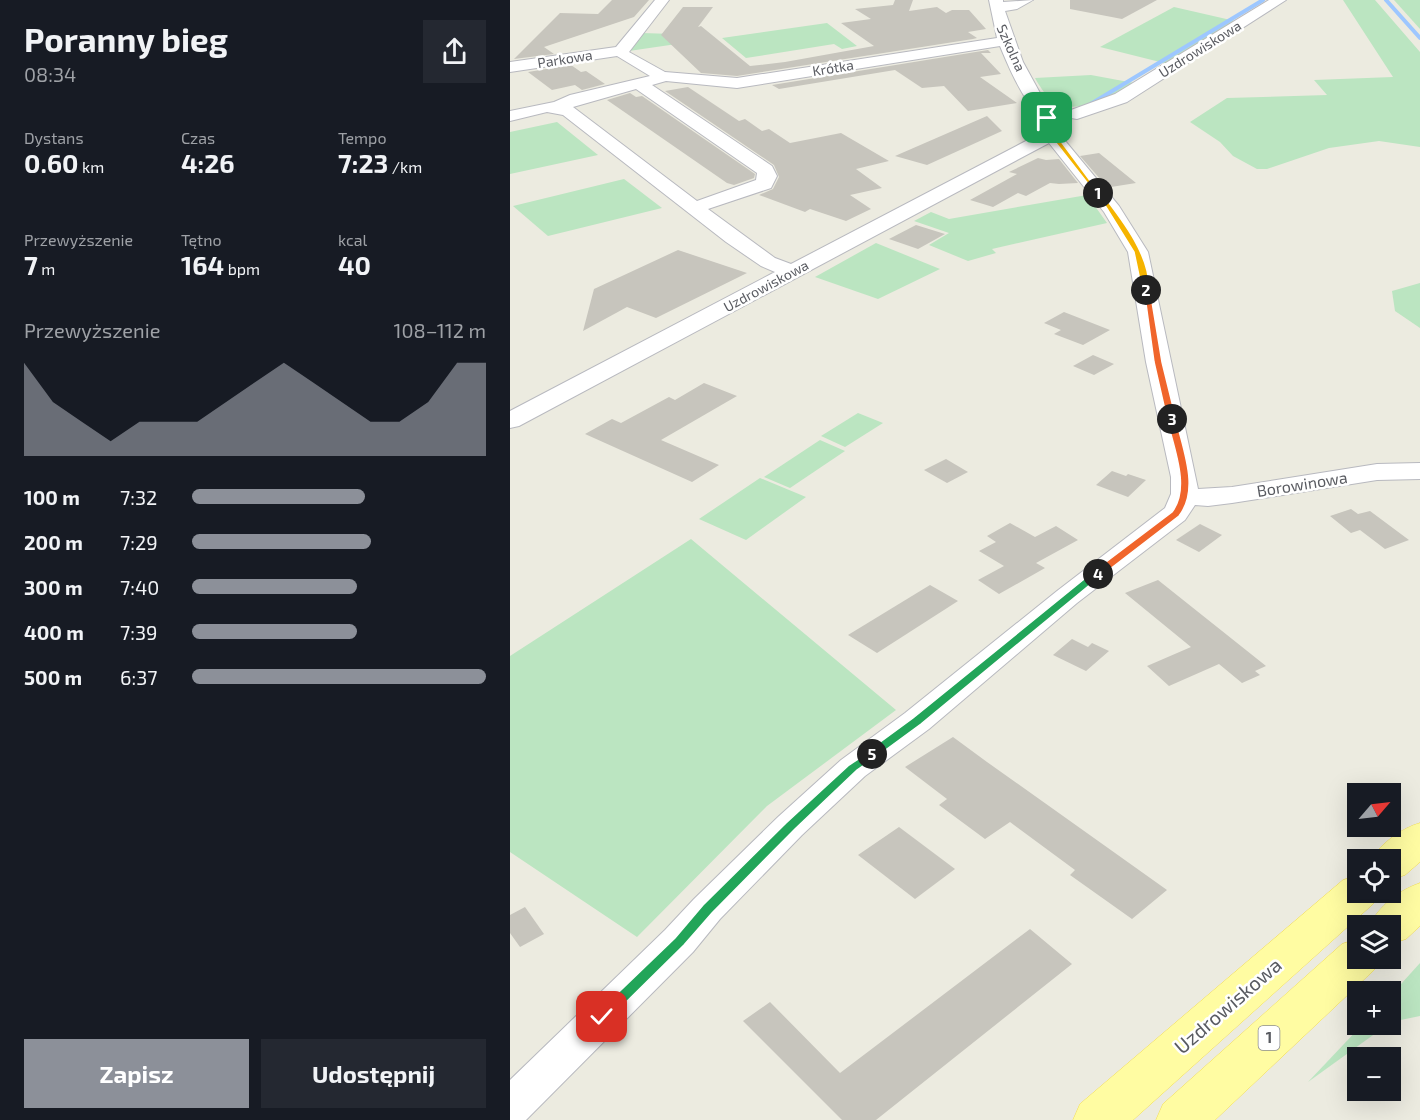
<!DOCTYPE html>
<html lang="pl">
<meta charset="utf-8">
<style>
:root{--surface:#171b24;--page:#242831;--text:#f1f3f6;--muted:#9ea1a6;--accent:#8c9099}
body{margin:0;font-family:"Exo 2",sans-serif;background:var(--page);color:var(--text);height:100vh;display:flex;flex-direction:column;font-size:22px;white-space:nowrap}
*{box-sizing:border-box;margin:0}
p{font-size:20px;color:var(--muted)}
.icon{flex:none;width:33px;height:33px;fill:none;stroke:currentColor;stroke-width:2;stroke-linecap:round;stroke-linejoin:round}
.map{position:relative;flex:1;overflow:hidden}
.side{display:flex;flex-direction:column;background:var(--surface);width:510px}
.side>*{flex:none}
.needle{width:39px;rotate:62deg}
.buttons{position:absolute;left:837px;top:783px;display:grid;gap:12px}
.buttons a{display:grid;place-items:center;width:54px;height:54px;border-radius:0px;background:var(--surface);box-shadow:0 6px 24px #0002;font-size:30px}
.pin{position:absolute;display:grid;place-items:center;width:51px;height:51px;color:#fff;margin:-26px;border-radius:12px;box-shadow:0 3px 9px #0006}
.km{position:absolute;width:30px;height:30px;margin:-15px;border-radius:50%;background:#222;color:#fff;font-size:16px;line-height:30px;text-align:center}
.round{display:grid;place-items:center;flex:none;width:63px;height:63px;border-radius:0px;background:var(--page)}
.overview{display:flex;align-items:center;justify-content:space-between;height:102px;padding:0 24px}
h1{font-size:33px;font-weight:700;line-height:45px}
.metrics{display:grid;grid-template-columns:repeat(3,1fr);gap:9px;height:102px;padding:6px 24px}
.metrics div{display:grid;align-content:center}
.metrics b{font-size:26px;font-weight:700}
.metrics small{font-size:16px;font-weight:400}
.metrics p{font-size:16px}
.chart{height:168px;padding:12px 24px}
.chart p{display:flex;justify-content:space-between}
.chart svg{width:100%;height:108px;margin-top:6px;fill:var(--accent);opacity:.7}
.button{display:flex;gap:12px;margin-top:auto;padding:12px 24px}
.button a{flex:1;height:69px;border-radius:0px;background:var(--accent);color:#fff;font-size:24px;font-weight:700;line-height:69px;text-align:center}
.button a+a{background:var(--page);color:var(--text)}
ul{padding:0 24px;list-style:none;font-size:20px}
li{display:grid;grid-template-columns:96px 72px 1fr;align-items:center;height:45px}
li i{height:15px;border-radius:8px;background:var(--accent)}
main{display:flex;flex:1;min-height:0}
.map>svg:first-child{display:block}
.green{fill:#bbe5c1}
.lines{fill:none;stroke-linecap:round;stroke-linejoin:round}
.stream{stroke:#9dc7ff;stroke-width:4}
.building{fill:#c7c5bd}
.minor-casing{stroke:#b8b9bf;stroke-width:2}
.major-casing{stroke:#f3db52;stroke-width:1}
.minor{fill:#fff;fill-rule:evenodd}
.major{fill:#fffca2;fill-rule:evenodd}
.split-1{fill:#f5b400;stroke:#fff;stroke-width:1.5}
.split-2{fill:#f5b400;stroke:#fff;stroke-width:1.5}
.split-3{fill:#f0652b;stroke:#fff;stroke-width:1.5}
.split-4{fill:#f0652b;stroke:#fff;stroke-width:1.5}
.split-5{fill:#22a559;stroke:#fff;stroke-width:1.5}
.split-6{fill:#22a559;stroke:#fff;stroke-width:1.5}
.labels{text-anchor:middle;stroke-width:5;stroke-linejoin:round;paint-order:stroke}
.far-street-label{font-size:14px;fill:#595b61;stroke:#fff}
.shield{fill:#fff;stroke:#8b8c90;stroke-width:1.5}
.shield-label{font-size:15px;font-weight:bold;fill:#595b61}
.street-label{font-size:16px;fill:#595b61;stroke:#fff}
.near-street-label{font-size:20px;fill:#595b61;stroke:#fff}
</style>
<main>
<section class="side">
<div class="overview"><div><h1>Poranny bieg</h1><p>08:34</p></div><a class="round"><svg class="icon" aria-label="share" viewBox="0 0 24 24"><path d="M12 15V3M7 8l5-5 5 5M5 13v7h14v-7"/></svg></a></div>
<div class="metrics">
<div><p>Dystans</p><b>0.60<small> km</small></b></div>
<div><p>Czas</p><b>4:26</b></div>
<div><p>Tempo</p><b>7:23<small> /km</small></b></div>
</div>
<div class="metrics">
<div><p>Przewyższenie</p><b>7<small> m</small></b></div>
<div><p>Tętno</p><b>164<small> bpm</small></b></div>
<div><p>kcal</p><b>40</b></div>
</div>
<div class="chart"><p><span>Przewyższenie</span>108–112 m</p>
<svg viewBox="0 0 160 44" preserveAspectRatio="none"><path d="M0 44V6L10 22L20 30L30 38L40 30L50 30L60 30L70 22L80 14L90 6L100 14L110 22L120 30L130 30L140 22L150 6L160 6V44z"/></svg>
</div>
<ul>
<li><b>100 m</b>7:32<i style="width:59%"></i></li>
<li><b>200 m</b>7:29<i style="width:61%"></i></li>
<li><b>300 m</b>7:40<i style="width:56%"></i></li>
<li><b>400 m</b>7:39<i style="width:56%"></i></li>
<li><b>500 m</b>6:37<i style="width:100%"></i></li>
</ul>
<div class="button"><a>Zapisz</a><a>Udostępnij</a></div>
</section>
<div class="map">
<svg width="910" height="1120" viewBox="0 0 910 1120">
<rect width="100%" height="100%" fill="#ecebe0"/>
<g class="green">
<path d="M833 0H865L910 52V147L869 141 819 148 757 169H747L723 156 710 142 680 122 717 98 817 95 804 80 883 77Z"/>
<path d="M884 0H910V29Z"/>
<path d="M664 7 725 21 658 64 590 47Z"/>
<path d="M317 23 347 46 332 49 324 44 236 58 212 38Z"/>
<path d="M131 33 197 35 194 40 119 51Z"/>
<path d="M581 75 624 83C601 95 564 120 539 98 534 93 529 85 525 78Z"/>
<path d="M47 122 88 155 0 174V132Z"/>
<path d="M114 179 152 208 38 236 3 206Z"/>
<path d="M577 195 597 223 482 249 486 253 458 261 419 245 439 233 404 221 421 212 439 219Z"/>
<path d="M366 243 430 269 368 299 305 277Z"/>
<path d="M910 283V328L885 311 882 291Z"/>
<path d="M348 413 373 423 335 447 311 436Z"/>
<path d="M310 440 335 451 280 488 254 477Z"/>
<path d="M250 478 296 497 236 540 189 519Z"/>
<path d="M181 539 386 710 257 806 127 937 0 852V656Z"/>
<path d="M910 963V1016L881 1022V995Z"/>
<path d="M852 1025H877L798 1082Z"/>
</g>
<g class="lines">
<g class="stream">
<path d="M876 0 910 38"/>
<path d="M579 105 753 0"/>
</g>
</g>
<g class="building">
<path d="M102 0H139L124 17 34 47 44 54 4 59 50 13 88 14Z"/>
<path d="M385 0H403L399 11 427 7 436 13 442 10H459L476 29 458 32 467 38 463 39 227 76 191 73 151 35 173 7H203L188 27 191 26 240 66 275 62 364 46 331 23 361 19 345 9 383 5Z"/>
<path d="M560 0H647L612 19 560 9Z"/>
<path d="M478 50 481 53H471L491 74 470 77 507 103 458 111 434 86 412 88 385 70 269 89 262 85Z"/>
<path d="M61 65 71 72 76 71 95 84 72 90 65 85 42 90 18 72Z"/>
<path d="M178 87 229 121 235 119 252 131 259 129 280 143 331 133 379 161 346 169 372 188 340 195 361 209 336 221 300 209 295 212 249 195 263 189 269 177 264 165 155 91Z"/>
<path d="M120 93 126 97 132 96 245 174 244 178 224 185 217 183 97 100Z"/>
<path d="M477 116 492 131 417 165 385 156Z"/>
<path d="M589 153 626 183 601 187 594 180H591L570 156Z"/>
<path d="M528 158 536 160 549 159 568 183 549 184 540 183 516 196 508 193 483 207 460 200 507 174 499 172Z"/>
<path d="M406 225 435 234 408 249 379 239Z"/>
<path d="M168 250 237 273 146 318 117 307 73 331 84 289Z"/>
<path d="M554 312 600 330 573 345 544 334 551 330 534 323Z"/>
<path d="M583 355 604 364 584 375 563 366Z"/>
<path d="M194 383 227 396 151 440 209 465 182 482 75 434 102 419 111 423 159 397 165 400Z"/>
<path d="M436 459 458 472 437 483 414 470Z"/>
<path d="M602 471 616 476 618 474 636 480 618 497 586 485Z"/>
<path d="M841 509 848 514 860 511 899 540 875 549 850 530 841 533 820 516Z"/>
<path d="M500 523 525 537 546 526 568 540 526 563 535 568 489 594 468 580 494 566 469 551 486 542 477 536Z"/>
<path d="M690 524 712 535 689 552 666 540Z"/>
<path d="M648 580 756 666 745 671 750 675 732 683 709 664 659 686 637 666 681 647 615 593Z"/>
<path d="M420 585 448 601 367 653 338 635Z"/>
<path d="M562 639 578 647 582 643 599 651 576 671 543 655Z"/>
<path d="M443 737 477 762 657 890 622 919 560 875 565 870 500 822 475 839 429 805 437 799 395 767Z"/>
<path d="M389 827 445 869 405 899 348 855Z"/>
<path d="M15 907 34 934 10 947 0 933V915Z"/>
<path d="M520 929 562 964 366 1120H332L233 1021 260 1002 330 1073Z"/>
</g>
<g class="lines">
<defs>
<g id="minor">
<path d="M145 0H159L119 52 155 72 227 78 487 38 479 0H493V2L523 0 507 9 495 11 513 62 530 93 549 116 546 120C522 126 498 65 490 46L227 88 156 81 142 85 262 166 267 176 261 188 198 209 265 258 281 264 535 131H547L609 206 638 252 688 489 722 487 867 464 910 463V479L867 480 722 503 698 506 685 505 675 520 567 603 419 729 355 776 292 835 210 919 183 952 16 1120H0V1080L155 930 184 899 268 817 331 760 395 713 547 591 655 508 661 494V477L636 362 618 252 594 212 539 143 9 426 0 428V411L265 272 251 266 216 242 53 115 37 112 0 121V111L44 102 60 95 140 76 107 56 0 72V62L106 47ZM126 89 247 173 246 180 187 201 63 107Z"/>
<path d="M759 0H776L617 102 567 119 561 118 558 114 561 110 605 94Z"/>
</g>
<g id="major">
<path d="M910 823V862L895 875 880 880V860H861C871 843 892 828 910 823Z"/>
<path d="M848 876V892H869L863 904 623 1120H563L570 1104 833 880Z"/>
<path d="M910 883V926L896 939 880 944V926H859C869 906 889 890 910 883Z"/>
<path d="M848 939V958H870L864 970 705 1120H646L653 1104 832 944Z"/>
</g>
</defs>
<use href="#minor" class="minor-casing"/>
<use href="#major" class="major-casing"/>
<use href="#minor" class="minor"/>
<use href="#major" class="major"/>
</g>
<path class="split-1" d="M535 117H540L541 121 549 124 545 138 550 140 590 194H586L546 143 540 140 539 133 544 126 537 124Z"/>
<path class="split-2" d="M586 191H590C611 218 642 257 639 292L632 290 624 252Z"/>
<path class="split-3" d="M634 289 640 290 652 362 666 419 662 422 657 419 644 362Z"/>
<path class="split-4" d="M662 417 666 419C673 450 690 489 669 516L591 576H584V571L662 512C681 488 663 446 657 419Z"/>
<path class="split-5" d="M584 571 593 574 411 724 366 757H358V751L403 718Z"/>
<path class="split-6" d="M362 750 366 751V757L347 770 285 829 202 913 174 945 97 1021H87L85 1017 87 1013 165 938 193 905 276 823 339 765Z"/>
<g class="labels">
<g class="far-street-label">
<text transform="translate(501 48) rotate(66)" y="5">Szkolna</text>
<text transform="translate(690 49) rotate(-32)" y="5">Uzdrowiskowa</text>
<text transform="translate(55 59) rotate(-9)" y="5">Parkowa</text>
<text transform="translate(323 68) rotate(-9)" y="5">Krótka</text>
<text transform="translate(256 286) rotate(-28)" y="5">Uzdrowiskowa</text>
</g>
<rect class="shield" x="748.5" y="1026" width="21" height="24" rx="4.5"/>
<g class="shield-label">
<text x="759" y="1043">1</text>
</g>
<g class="street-label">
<text transform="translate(792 484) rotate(-9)" y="6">Borowinowa</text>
</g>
<g class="near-street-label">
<text transform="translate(718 1006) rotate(-41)" y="7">Uzdrowiskowa</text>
</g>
</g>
</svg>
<div class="buttons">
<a><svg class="needle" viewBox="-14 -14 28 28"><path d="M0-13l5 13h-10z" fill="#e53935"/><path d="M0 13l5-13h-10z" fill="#9ea1a6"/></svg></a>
<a><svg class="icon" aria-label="locate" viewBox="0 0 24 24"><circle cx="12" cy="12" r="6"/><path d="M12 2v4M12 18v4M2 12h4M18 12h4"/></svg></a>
<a><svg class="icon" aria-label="layers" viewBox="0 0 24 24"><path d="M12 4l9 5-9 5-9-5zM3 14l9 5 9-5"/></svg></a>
<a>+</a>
<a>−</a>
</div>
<div class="pin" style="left:537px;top:118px;background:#1e9e55"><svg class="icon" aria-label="arrive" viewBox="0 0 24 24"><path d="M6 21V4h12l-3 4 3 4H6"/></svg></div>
<div class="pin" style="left:92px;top:1017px;background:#d93025"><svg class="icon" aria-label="check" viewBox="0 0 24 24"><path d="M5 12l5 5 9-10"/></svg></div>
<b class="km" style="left:588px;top:193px">1</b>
<b class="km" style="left:636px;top:290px">2</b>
<b class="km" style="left:662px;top:419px">3</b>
<b class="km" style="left:588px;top:574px">4</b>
<b class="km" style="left:362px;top:754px">5</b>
</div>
</main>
